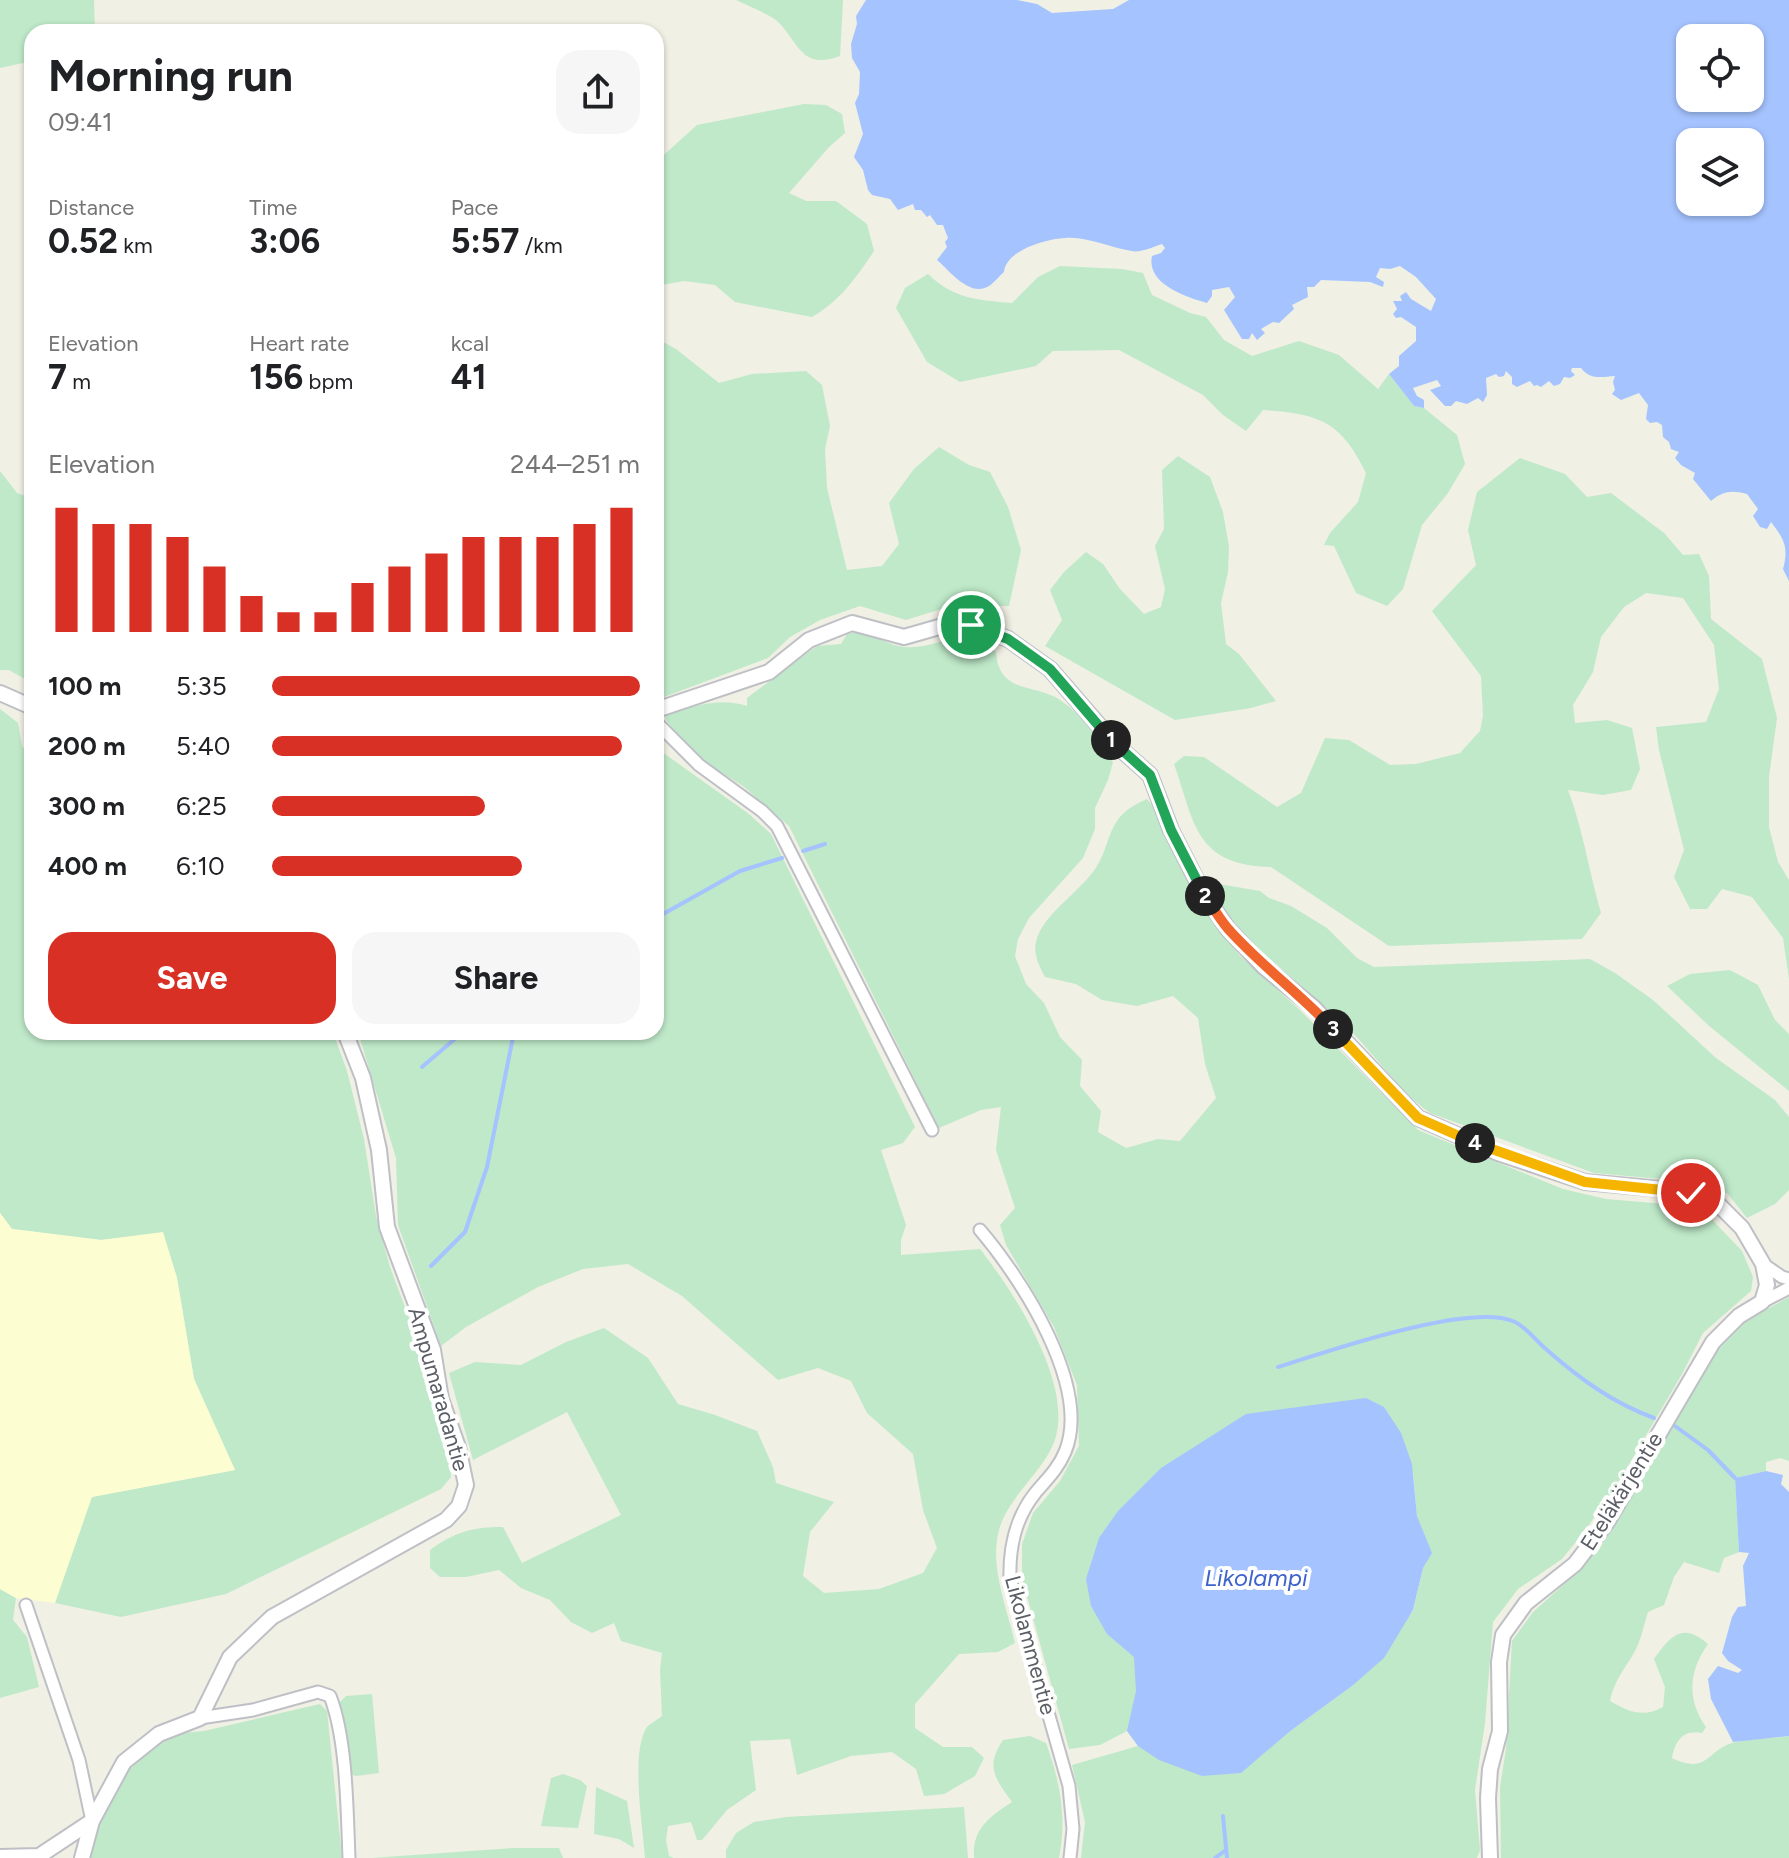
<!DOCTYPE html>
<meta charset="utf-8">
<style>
:root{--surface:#fff;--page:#f6f6f6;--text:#202124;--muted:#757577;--accent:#d93025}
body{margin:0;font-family:Figtree,sans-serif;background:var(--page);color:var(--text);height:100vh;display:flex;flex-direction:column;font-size:30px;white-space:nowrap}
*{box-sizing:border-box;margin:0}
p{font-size:26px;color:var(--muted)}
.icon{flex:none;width:44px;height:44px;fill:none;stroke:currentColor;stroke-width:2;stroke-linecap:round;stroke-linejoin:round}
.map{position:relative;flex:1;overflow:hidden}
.details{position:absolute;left:24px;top:24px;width:640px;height:1016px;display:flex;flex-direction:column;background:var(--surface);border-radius:24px;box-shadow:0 2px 6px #0004}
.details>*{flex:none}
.fabs{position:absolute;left:1676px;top:24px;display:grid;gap:16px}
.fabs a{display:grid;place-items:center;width:88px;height:88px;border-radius:16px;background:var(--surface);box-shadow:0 2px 6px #0004;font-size:40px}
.pin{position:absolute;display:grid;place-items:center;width:68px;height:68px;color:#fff;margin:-34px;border:4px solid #fff;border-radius:50%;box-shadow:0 2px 8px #0007}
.km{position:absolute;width:40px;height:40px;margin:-20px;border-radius:50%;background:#222;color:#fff;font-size:22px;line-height:40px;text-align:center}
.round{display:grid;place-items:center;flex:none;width:84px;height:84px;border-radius:24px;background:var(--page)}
.overview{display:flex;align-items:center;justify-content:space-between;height:136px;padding:0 24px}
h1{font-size:44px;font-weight:700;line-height:60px}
.stats{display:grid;grid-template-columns:repeat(3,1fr);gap:12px;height:136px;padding:8px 24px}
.stats div{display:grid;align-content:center}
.stats b{font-size:34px;font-weight:700}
.stats small{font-size:22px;font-weight:400}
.stats p{font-size:22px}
.chart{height:224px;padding:16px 24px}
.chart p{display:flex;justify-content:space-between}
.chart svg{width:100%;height:144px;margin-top:8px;stroke:var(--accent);stroke-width:6}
.action{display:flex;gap:16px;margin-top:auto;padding:16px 24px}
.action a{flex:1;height:92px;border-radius:24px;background:var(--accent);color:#fff;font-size:32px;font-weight:700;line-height:92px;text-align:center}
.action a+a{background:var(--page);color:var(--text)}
ul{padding:0 24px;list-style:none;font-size:26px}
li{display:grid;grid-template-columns:128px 96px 1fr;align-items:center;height:60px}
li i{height:20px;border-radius:10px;background:var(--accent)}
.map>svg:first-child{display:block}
.green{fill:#bfe9c9;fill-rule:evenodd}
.sand{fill:#fdfdd2}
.water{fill:#a5c3ff;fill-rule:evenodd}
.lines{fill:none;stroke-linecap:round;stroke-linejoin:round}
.stream{stroke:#a5c3ff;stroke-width:4}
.minor-casing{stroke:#bec0c6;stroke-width:15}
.tertiary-casing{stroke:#bec0c6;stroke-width:18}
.minor{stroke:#fff;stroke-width:11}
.tertiary{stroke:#fff;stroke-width:14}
.split-1-casing{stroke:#fff;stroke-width:16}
.split-2-casing{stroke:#fff;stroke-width:16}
.split-3-casing{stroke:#fff;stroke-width:16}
.split-4-casing{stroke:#fff;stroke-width:16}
.split-5-casing{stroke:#fff;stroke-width:16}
.split-1{stroke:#22a559;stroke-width:10}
.split-2{stroke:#22a559;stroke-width:10}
.split-3{stroke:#f0652b;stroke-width:10}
.split-4{stroke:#f5b400;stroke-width:10}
.split-5{stroke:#f5b400;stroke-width:10}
.labels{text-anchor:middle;stroke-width:8;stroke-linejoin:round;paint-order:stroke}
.street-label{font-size:22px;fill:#5c5e66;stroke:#fff}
.water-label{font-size:24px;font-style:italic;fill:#3e63cd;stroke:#fff}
</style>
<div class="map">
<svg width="1789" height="1858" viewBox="0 0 1789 1858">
<rect width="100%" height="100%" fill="#f0f0e4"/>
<g class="green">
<path d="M0 0H94L95 32H32V61L0 68Z"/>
<path d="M736 0H843L840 56C800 71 799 41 776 20 765 12 748 6 736 0Z"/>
<path d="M804 104 826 105 842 114 845 133 829 147 789 193 806 201H836L867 224 874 251C855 279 841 300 812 317L735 302 715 285 684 281 656 286V162L697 125Z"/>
<path d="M1060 266 1122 269 1143 273 1152 295 1190 313 1206 317 1224 340 1252 356 1299 341 1339 355 1378 389 1389 374 1414 406 1424 408 1457 435 1465 464 1448 493 1422 525 1403 589 1387 606 1356 593 1334 546 1324 545 1330 533 1358 502 1366 473C1341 421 1319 414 1263 410L1246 431 1223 415 1203 395 1119 350 1053 351 1036 366 960 382 927 362 896 308 905 288 928 274C954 299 977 300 1012 303L1038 277Z"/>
<path d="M656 338 676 349 719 383 752 374 806 371 822 385 830 426 825 449 827 488 847 570 882 566 899 544 889 503 914 469 939 447 969 465 990 472 1008 507 1021 550 1009 606 948 607 906 620 860 606 820 620 790 637 768 658 656 700Z"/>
<path d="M1178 456 1210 477 1223 512 1229 547 1228 572 1221 603 1226 644 1239 654 1276 701 1251 708 1175 720 1045 646 1062 620 1050 590 1064 572 1086 552 1103 564 1120 589 1144 614 1161 607 1165 589 1155 546 1164 529 1162 470Z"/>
<path d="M1520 458 1565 474 1587 497 1611 493 1664 533 1683 555 1699 554 1709 576 1711 619 1762 659 1777 718 1769 777V827L1778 862 1789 880V979L1783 938 1752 897 1722 889 1707 909H1690L1674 877 1684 850 1659 750 1656 727 1706 722 1719 689 1714 645 1683 598 1646 593 1624 607 1601 637 1593 672 1573 705 1575 723 1607 720 1632 728 1640 769 1631 790 1603 795 1568 790C1583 829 1589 872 1601 913L1582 939 1389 946 1271 867C1195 865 1195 824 1174 764L1184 756 1204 757 1277 807 1301 793 1325 738 1349 740 1390 765 1416 764 1460 753 1480 731 1483 716 1481 676 1432 611 1476 565 1468 530 1477 492Z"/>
<path d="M0 471 17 493 32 498V683L9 670H0Z"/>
<path d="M862 631C873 636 886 643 898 646 938 654 956 620 996 652 999 695 1035 683 1060 700 1083 715 1099 740 1113 762L1108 780 1095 808V829L1083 858 1029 918 1018 939 1015 956 1026 984 1044 1003 1060 1037 1082 1060 1080 1086 1101 1111 1098 1132 1126 1148 1158 1139 1180 1141 1216 1098 1205 1064 1198 1018 1173 996 1137 1006 1102 1000 1076 984 1045 977C1040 967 1033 955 1036 942 1042 914 1082 891 1097 866 1106 852 1108 834 1117 821 1124 810 1136 804 1147 799L1154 807 1176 859 1210 918 1240 956 1301 1011 1418 1130 1563 1189 1606 1199 1700 1207 1742 1251 1753 1277 1751 1291 1703 1333 1682 1374 1618 1483 1584 1532 1562 1559 1518 1589 1493 1622 1485 1723 1475 1790 1480 1850 1477 1858H1081L1085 1822 1072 1765 1138 1746 1127 1731 1100 1745 1069 1749 1022 1578V1544L1033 1513 1060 1481 1079 1446 1077 1385 1054 1327 1006 1245 1000 1225 1015 1208 996 1150 1001 1107 981 1110 939 1128 789 826 743 786 706 763 672 729 665 718 669 713C696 706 721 697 747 706V698L817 646 841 644 847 634ZM1413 1472 1417 1516 1431 1553 1423 1568 1413 1611 1352 1686 1289 1732Z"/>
<path d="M0 709 18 723 22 746 32 760V1032H333L347 1071 364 1139 376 1216 390 1267 422 1353 430 1398 449 1448 451 1477 441 1489 226 1594 121 1617 55 1603 91 1497 235 1470 194 1379 177 1278 163 1233 101 1240 12 1229 0 1213Z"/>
<path d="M656 742 662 752 749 814 771 834 915 1127 903 1143 881 1150 906 1225 901 1240V1255L980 1249C1014 1292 1079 1391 1052 1447 1038 1476 1008 1498 999 1530 989 1566 1007 1608 1015 1643L998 1652 959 1654 915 1704V1728L943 1747H972L984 1758 975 1776 944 1794 924 1796 916 1769 892 1752 851 1756 797 1775 790 1739 750 1741 756 1790 727 1810 702 1840H697L691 1822 668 1826 666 1840 669 1856 674 1858H645C643 1827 630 1752 647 1727 651 1723 657 1720 662 1716L660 1670 662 1653 621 1641 614 1623 592 1633 571 1622 550 1600 521 1588 499 1570 466 1577H440L430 1568V1550C455 1532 472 1527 503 1527L522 1563 621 1515 567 1412 473 1460 449 1373 475 1362 521 1365 566 1342 604 1328 648 1358 678 1404 715 1415 757 1431 773 1467 776 1483 834 1502 810 1532 803 1576 824 1593 879 1589 923 1573 937 1548 923 1510 913 1454 867 1413 851 1381 818 1368 778 1380 682 1296 628 1264 583 1269 538 1287 466 1327 441 1346 398 1225 396 1158 358 1032H656Z"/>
<path d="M1207 882 1260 891 1269 898 1291 906 1327 928 1357 958 1374 967 1590 959 1615 973 1653 1000 1716 1058 1775 1100 1789 1117V1190L1775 1204 1747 1218 1728 1194 1706 1183 1594 1173 1430 1113C1397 1089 1376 1056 1348 1028 1320 1000 1289 977 1260 950 1239 931 1222 907 1207 882Z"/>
<path d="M1730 970 1758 985 1775 1020 1789 1034V1091L1708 1025 1667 986 1690 974Z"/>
<path d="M1789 1297V1461L1780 1458 1766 1462V1471L1735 1478 1739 1552 1724 1558 1719 1573 1684 1562 1674 1577 1664 1605 1648 1612C1644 1624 1642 1637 1636 1649 1626 1668 1615 1678 1610 1701 1629 1712 1643 1718 1663 1707L1665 1687 1654 1659C1670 1637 1682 1621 1708 1644 1688 1672 1687 1700 1706 1727L1702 1733C1683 1729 1675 1741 1672 1758 1709 1776 1707 1748 1736 1742 1753 1738 1772 1739 1789 1736V1858H1501L1500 1787 1506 1749 1512 1641 1533 1612 1580 1570 1616 1521 1717 1351 1747 1320Z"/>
<path d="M0 1589 16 1598 13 1620 27 1637 39 1687 0 1698Z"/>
<path d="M372 1694 379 1773 356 1776 350 1774 348 1769 339 1703 346 1696Z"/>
<path d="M320 1704 327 1711 328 1720 342 1858H89L95 1833 127 1772 151 1748 182 1733 204 1731Z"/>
<path d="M1030 1736 1046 1743C1060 1781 1067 1817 1059 1858H974C972 1829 989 1817 1012 1802 995 1778 985 1767 1003 1740Z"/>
<path d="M563 1774 580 1780 587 1786 578 1828 541 1826 551 1778Z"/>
<path d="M596 1787 627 1801 634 1848 619 1839 594 1834Z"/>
<path d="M964 1807 968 1858H726V1850L736 1833 754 1822 786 1817Z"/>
<path d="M513 1848H559L563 1858H371Z"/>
</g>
<path class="sand" d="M0 1213 12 1229 101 1240 163 1232 177 1278 194 1379 235 1470 92 1497 55 1603 16 1598 0 1589Z"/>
<g class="water">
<path d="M866 0H1017L1037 4 1052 13 1113 9 1129 0H1789V581L1783 569C1789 547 1784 539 1771 522L1767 529 1760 527 1753 516 1758 509 1747 494C1731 490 1723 491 1711 501L1693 479 1695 473 1681 465 1675 458 1679 452 1671 449 1669 442 1663 437 1662 425 1657 422 1650 423 1646 419 1648 405 1639 393 1621 400 1612 394 1615 390 1613 382 1615 376C1601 377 1590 380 1581 368H1572L1571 371 1575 375 1570 378 1564 377 1560 384 1554 386 1549 381 1541 387 1537 385 1534 386 1530 381 1517 387 1512 384V377L1506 371 1504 376 1499 377 1496 374 1486 378 1487 395 1483 402 1478 398 1467 404 1456 401 1451 406H1445L1430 390 1441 386 1437 380 1413 388 1417 396 1424 400V408L1414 406 1389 374 1399 366V356L1416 341V327L1401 317 1396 318 1393 314 1397 309 1393 301H1402L1400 296 1406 292 1411 299 1431 311 1436 299 1416 277 1400 266 1390 269 1380 268 1376 277 1384 282 1383 287 1370 282 1321 280 1314 287H1307L1308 297 1292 305 1294 309 1279 323 1273 322 1261 329 1265 333 1257 340 1252 333 1249 339H1242L1224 310 1235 297 1229 287 1212 290V296L1207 303C1186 297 1146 284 1152 256L1161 253 1165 248 1162 244C1153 247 1140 253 1132 251 1110 248 1087 236 1065 238 1046 239 1006 250 1004 272 999 276 994 283 989 286 970 298 950 271 937 260L947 247 945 242 948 238 943 225H937L930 215 927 217 921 210H915L913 204 898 210 890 199 872 195 868 190 863 170 854 157 863 134 855 103 859 94 860 72 852 58 851 44 857 24 856 16ZM1690 38H1750V98H1690ZM1690 142H1750V202H1690Z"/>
<path d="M1366 1398 1384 1407 1401 1433 1412 1464 1417 1516 1432 1553 1423 1568 1413 1610 1384 1658 1352 1686 1289 1732 1241 1773 1202 1776 1159 1760 1138 1746 1127 1731 1136 1691 1134 1657 1107 1634 1091 1606 1086 1579 1099 1538 1118 1511 1161 1468 1246 1414Z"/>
<path d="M1766 1471 1783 1475 1781 1484 1789 1492V1736L1733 1742 1711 1699 1708 1679 1718 1666 1738 1673 1742 1670 1728 1661 1722 1653 1732 1617 1738 1607 1746 1606 1743 1566 1749 1553 1739 1552 1735 1478Z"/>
</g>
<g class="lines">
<g class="stream">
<path d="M803 851 825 844"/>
<path d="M656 918 740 871 782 858"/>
<path d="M422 1067 463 1032"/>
<path d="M431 1266 465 1232 487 1167 514 1032"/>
<path d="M1278 1367C1326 1352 1472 1301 1515 1322 1526 1327 1537 1342 1547 1350 1580 1379 1613 1403 1654 1418"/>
<path d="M1675 1426 1708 1450 1735 1478"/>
<path d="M1223 1816 1227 1858"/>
<path d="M1215 1858 1226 1850"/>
</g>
<defs>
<g id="minor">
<path d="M656 722 699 765 762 811 777 826 932 1130"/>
<path d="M980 1230C1021 1278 1092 1387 1065 1452 1058 1469 1047 1479 1036 1492 1015 1518 1009 1547 1010 1579L1069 1786 1073 1829 1070 1858"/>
<path d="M1763 1264 1782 1277 1789 1279"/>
<path d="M1762 1302 1789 1288"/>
<path d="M26 1605 79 1760 92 1821"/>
<path d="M200 1718 253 1710 318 1692 330 1696C347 1739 347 1811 349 1858"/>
</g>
<g id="tertiary">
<path d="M0 693 32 707"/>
<path d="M656 710 769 672 809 640 852 623 904 637 939 627 971 625 1008 639 1050 669 1115 744 1150 775 1171 830 1203 893 1228 929 1263 966 1314 1008 1418 1118 1498 1153 1585 1182 1672 1190 1713 1199 1742 1228 1763 1264 1767 1285 1762 1302 1739 1316 1713 1342 1607 1522 1575 1564 1526 1603 1503 1635 1499 1662 1500 1731 1490 1769 1488 1798 1490 1858"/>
<path d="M0 1857 39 1856 92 1821"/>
<path d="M82 1858 92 1821 124 1762 159 1734 200 1718 230 1657 272 1617 446 1520 459 1506 466 1485 458 1447 441 1399 433 1350 387 1227 379 1150 363 1078 345 1032"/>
</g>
</defs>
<use href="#minor" class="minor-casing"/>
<use href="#tertiary" class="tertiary-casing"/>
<use href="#minor" class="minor"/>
<use href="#tertiary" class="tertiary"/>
</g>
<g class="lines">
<defs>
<path id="split-1" d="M971 625 1008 639 1050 669 1111 740"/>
<path id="split-2" d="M1111 740 1150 775 1171 830 1205 896"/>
<path id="split-3" d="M1205 896C1214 908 1221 922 1231 932 1263 967 1301 995 1333 1029"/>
<path id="split-4" d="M1333 1029 1418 1118 1475 1143"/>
<path id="split-5" d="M1475 1143 1585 1182 1691 1193"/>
</defs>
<use href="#split-1" class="split-1-casing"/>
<use href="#split-2" class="split-2-casing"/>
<use href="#split-3" class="split-3-casing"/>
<use href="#split-4" class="split-4-casing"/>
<use href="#split-5" class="split-5-casing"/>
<use href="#split-1" class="split-1"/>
<use href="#split-2" class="split-2"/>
<use href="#split-3" class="split-3"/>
<use href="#split-4" class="split-4"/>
<use href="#split-5" class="split-5"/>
</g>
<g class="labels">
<g class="street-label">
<text transform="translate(439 1389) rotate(74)" y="8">Ampumaradantie</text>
<text transform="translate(1621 1491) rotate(-58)" y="8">Eteläkärjentie</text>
<text transform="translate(1031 1645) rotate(75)" y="8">Likolammentie</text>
</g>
<g class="water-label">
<text x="1256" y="1586">Likolampi</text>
</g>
</g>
</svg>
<div class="fabs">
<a><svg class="icon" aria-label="locate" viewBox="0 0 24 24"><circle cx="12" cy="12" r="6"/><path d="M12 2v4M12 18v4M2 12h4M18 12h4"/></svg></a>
<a><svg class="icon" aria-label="layers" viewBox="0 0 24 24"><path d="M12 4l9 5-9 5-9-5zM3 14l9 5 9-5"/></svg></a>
</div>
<div class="pin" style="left:971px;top:625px;background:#1e9e55"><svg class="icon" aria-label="arrive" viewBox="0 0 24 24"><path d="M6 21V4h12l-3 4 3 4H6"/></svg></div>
<div class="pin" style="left:1691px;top:1193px;background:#d93025"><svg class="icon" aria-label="check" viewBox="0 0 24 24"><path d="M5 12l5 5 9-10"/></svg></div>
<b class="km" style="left:1111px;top:740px">1</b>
<b class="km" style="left:1205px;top:896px">2</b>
<b class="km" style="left:1333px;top:1029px">3</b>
<b class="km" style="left:1475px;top:1143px">4</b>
<section class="details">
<div class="overview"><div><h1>Morning run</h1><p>09:41</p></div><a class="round"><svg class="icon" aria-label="share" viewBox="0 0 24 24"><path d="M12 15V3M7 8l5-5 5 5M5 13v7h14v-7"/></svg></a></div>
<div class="stats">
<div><p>Distance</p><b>0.52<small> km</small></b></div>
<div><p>Time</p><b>3:06</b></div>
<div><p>Pace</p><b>5:57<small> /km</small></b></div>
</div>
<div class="stats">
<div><p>Elevation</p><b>7<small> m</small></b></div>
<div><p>Heart rate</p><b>156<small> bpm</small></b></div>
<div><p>kcal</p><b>41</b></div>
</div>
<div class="chart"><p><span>Elevation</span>244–251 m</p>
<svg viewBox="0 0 160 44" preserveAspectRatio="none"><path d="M5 44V6M15 44V11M25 44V11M35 44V15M45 44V24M55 44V33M65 44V38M75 44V38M85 44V29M95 44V24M105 44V20M115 44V15M125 44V15M135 44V15M145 44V11M155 44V6"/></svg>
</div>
<ul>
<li><b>100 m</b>5:35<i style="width:100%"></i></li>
<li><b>200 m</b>5:40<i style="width:95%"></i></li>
<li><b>300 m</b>6:25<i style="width:58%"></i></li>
<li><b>400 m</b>6:10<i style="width:68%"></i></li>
</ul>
<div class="action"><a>Save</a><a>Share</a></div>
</section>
</div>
